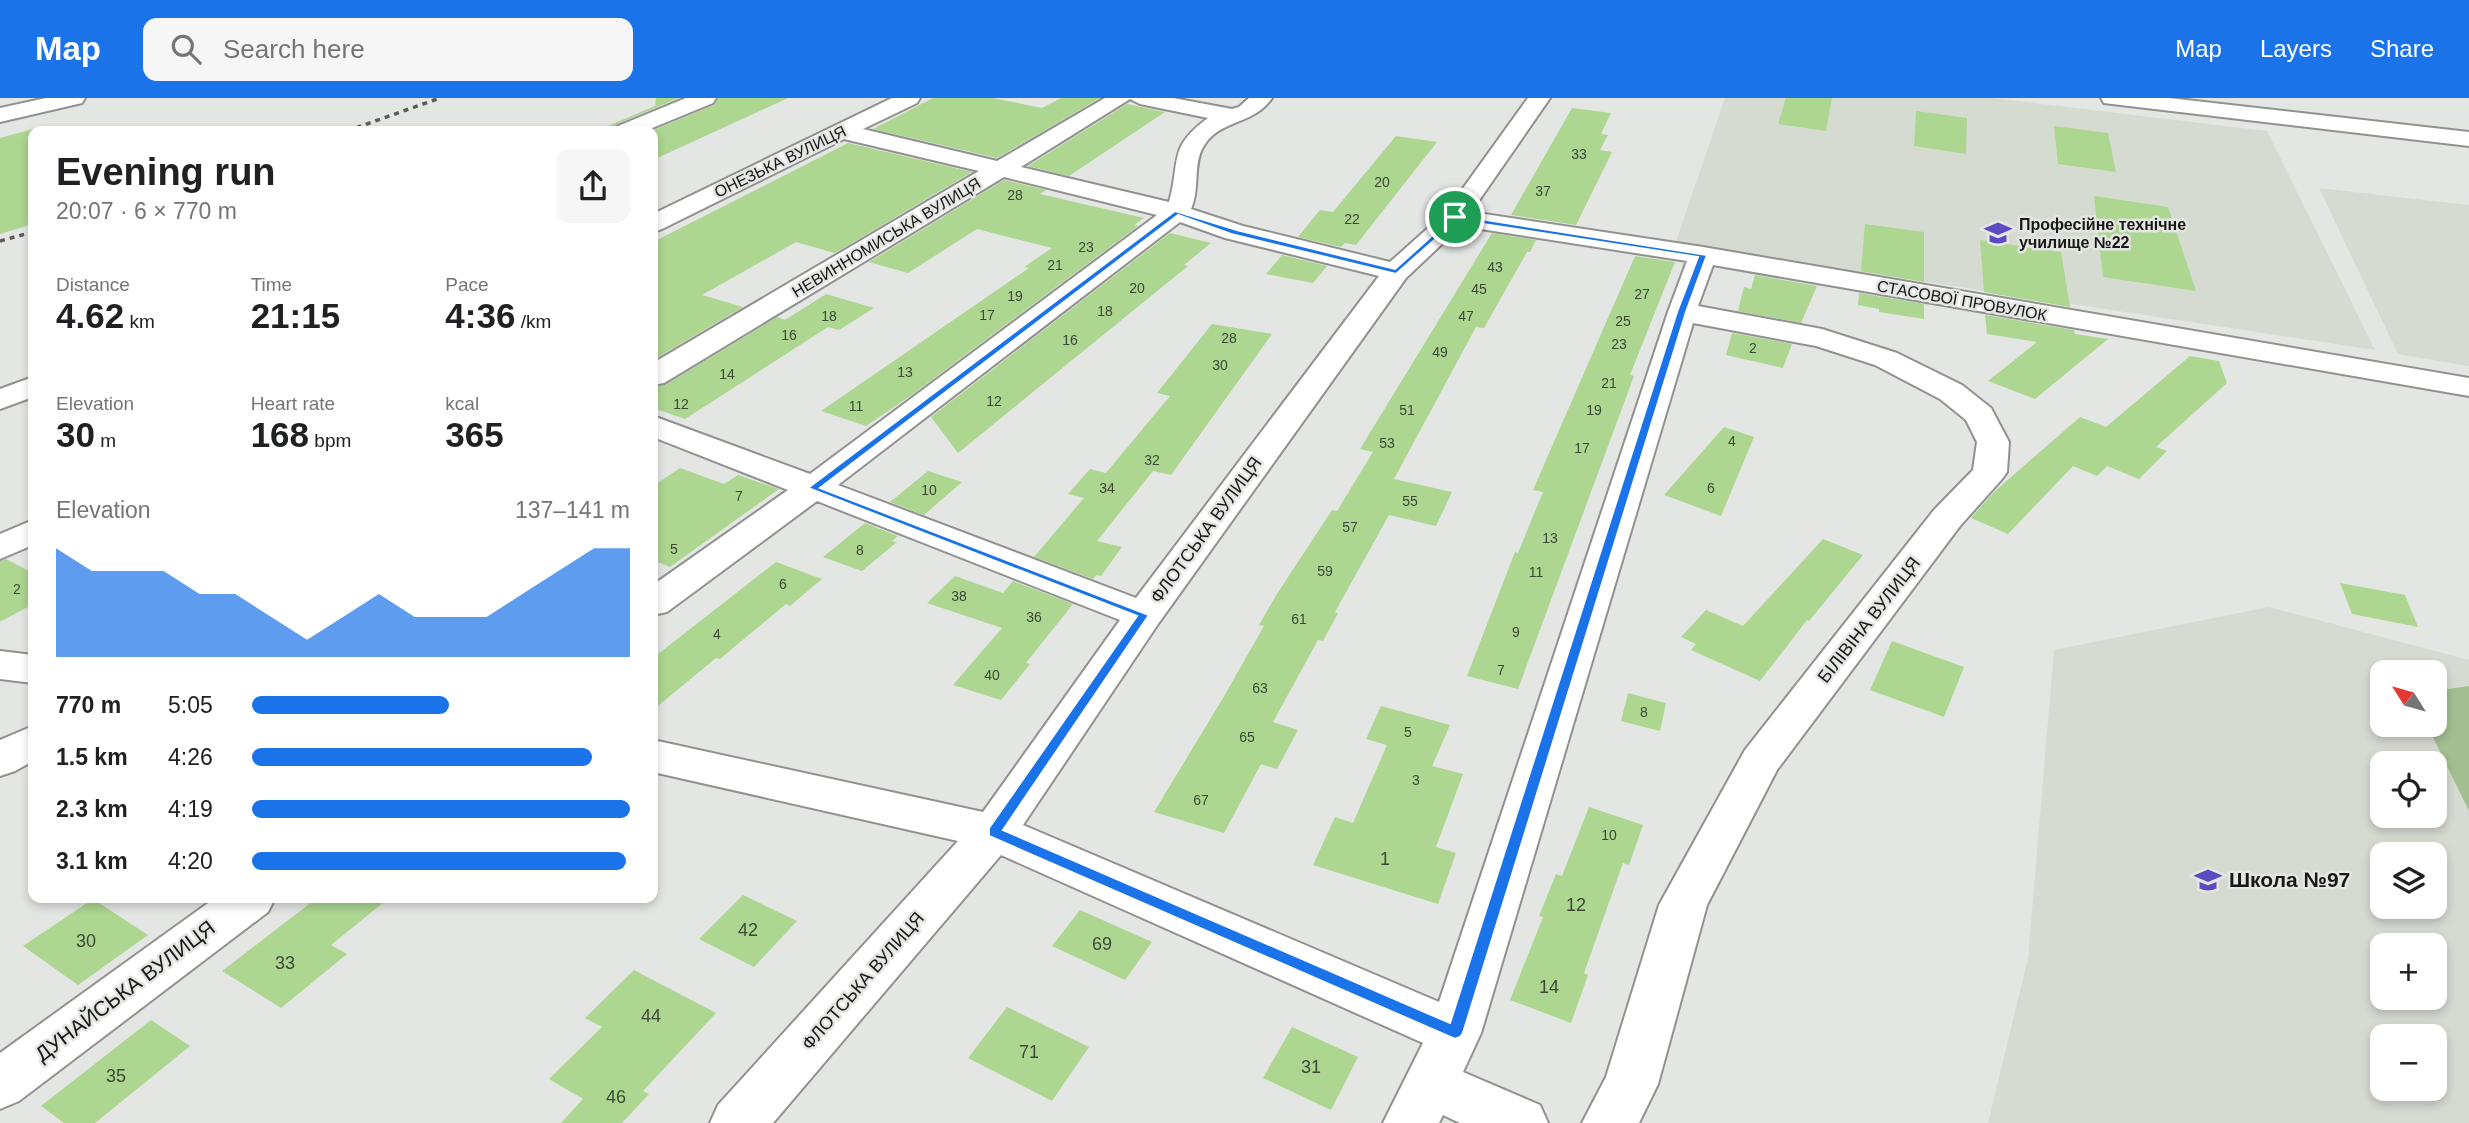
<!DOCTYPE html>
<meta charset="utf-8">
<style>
:root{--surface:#fff;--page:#f6f6f6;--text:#202124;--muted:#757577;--accent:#1a73e8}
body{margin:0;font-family:Helvetica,sans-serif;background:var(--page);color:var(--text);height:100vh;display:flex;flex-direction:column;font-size:26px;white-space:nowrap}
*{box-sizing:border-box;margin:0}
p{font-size:23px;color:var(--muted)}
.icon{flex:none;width:38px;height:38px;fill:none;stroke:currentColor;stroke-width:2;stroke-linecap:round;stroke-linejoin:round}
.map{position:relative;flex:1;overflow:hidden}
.sheet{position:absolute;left:28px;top:28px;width:630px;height:777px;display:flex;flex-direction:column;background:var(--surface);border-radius:14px;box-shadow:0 4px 10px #0003}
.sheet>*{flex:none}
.needle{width:46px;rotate:307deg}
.fabs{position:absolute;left:2370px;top:562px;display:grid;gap:14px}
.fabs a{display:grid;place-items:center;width:77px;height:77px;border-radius:14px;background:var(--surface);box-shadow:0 4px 10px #0003;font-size:35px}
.pin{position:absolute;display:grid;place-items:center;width:60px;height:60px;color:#fff;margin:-30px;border:4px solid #fff;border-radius:50%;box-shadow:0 2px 7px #0007}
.round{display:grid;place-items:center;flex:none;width:74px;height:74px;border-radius:14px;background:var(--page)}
.overview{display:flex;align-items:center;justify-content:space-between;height:119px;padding:0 28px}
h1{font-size:38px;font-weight:600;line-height:52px}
.stats{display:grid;grid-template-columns:repeat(3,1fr);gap:10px;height:119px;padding:7px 28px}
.stats div{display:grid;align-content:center}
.stats b{font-size:35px;font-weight:600}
.stats small{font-size:19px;font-weight:400}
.stats p{font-size:19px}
.chart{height:196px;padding:14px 28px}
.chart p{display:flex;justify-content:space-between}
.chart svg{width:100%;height:126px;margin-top:7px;fill:var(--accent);opacity:.7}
ul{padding:0 28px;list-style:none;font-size:23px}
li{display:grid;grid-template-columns:112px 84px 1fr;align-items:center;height:52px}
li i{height:18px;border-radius:9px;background:var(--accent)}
header{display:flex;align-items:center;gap:42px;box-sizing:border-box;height:98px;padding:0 35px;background:var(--accent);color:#fff}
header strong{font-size:33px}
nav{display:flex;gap:38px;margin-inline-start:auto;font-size:24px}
.search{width:490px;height:63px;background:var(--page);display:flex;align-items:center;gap:18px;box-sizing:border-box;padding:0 24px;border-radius:14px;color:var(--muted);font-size:26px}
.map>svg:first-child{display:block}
.built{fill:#d6dbd2;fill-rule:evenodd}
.green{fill:#a3be91}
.building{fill:#add691}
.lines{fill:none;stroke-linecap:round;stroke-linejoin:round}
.minor-casing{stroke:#919290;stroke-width:4}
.minor{fill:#fff;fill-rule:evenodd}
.rail{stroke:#5c5d5b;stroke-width:3.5;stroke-dasharray:5 5;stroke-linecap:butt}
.route{fill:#1a73e8;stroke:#fff;stroke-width:2;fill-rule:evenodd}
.labels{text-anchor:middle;stroke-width:5;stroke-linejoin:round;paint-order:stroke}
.number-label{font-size:14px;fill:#3d4836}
.far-street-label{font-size:16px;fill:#181817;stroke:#e4e6e3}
.far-poi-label{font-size:16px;font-weight:bold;fill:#181817;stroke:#e4e6e3;text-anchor:start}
.street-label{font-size:18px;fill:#181817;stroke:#e4e6e3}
.near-number-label{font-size:18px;fill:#3d4836}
.near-poi-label{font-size:21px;font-weight:bold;fill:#181817;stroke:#e4e6e3;text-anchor:start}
.near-street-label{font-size:21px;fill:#181817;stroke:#e4e6e3}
</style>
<header>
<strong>Map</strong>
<div class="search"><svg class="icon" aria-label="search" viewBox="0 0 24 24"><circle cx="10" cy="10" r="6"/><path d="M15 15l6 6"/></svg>Search here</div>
<nav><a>Map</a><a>Layers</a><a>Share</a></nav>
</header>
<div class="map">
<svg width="2469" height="1025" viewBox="0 0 2469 1025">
<rect width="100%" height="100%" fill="#e4e6e3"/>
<g class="built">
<path d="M1725 0H1993L2267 33 2375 252 1675 146Z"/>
<path d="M2319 90 2469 107V268L2398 256Z"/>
<path d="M2269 509 2469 562V1025H1988L2028 860 2054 552ZM2382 574H2434V626H2382ZM2382 665H2434V718H2382ZM2382 756H2434V808H2382ZM2382 847H2434V900H2382ZM2382 938H2434V990H2382Z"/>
</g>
<path class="green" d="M2469 588V713L2427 627 2434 626V593Z"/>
<g class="building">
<path d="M656 0H679L617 26 612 33H596L655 8Z"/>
<path d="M719 0H788L653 62 651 33 714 7Z"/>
<path d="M933 0H993L1042 10 1061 0H1100L997 60 873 31Z"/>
<path d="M1786 0H1832L1826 33 1778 26Z"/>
<path d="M1127 6 1165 14 1069 78 1028 68Z"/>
<path d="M1572 10 1611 15 1601 36 1608 37 1600 52 1612 54 1576 127 1511 117Z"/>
<path d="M1916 13 1967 20 1966 56 1914 48Z"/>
<path d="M2054 28 2108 35 2116 74 2058 66Z"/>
<path d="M33 31V126L0 136V40Z"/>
<path d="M1396 38 1437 44 1356 147 1345 145 1341 149 1298 139 1320 112 1333 114Z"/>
<path d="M848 45 972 74 835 155 796 144 702 197 743 209 653 262V144Z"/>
<path d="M1004 82 1046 92 1040 96 1144 120 1134 127 1138 128 913 296 866 328 821 313 1029 170 1024 169 1052 150 977 131 908 175 869 164Z"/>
<path d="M2094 98 2168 109 2196 193 2103 179Z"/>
<path d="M1865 126 1924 134V184L1861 173Z"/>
<path d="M1170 135 1211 145 1184 167 1188 168 958 355 931 319Z"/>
<path d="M1492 135 1536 142 1530 154H1527L1484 230 1476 229 1394 381 1452 394 1436 428 1389 417 1335 514 1338 515 1323 543 1318 542 1273 624 1298 632 1277 671 1261 666 1224 735 1154 714 1223 600 1264 528 1259 527 1275 499 1332 412 1337 413 1373 354 1360 351Z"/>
<path d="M1980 142 2061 154 2070 209 1984 194Z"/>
<path d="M1282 157 1327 168 1313 185 1266 176Z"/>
<path d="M1635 158 1675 164 1630 277 1634 278 1518 591 1467 578 1515 454 1518 455 1543 394 1533 392Z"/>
<path d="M1755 177 1817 188 1801 225 1738 213 1744 189 1751 191Z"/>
<path d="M1859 195 1924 206V221L1879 214V211L1858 207Z"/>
<path d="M826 196 874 210 839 232 828 229 685 321 653 310V289L665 287 777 219 785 222Z"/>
<path d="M1985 217 2074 232 2075 236 2108 241 2035 301 1988 283 2037 244 1987 236Z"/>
<path d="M1212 226 1272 236 1171 377 1153 373 1097 443 1122 449 1101 478 1096 477 1093 481 1034 459 1084 400 1068 396 1090 371 1106 375 1170 298 1157 295Z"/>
<path d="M1732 235 1792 246 1783 270 1726 257Z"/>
<path d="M2190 258 2219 263 2227 285 2156 349 2167 353 2139 381 2107 368 2097 378 2073 368 2008 436 1971 420 1994 394 2080 319 2106 329Z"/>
<path d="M1724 329 1754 339 1721 418 1664 397Z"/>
<path d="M680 370 724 386 738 377 779 391 670 469 653 462V388Z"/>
<path d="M928 373 962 384 924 417 890 404Z"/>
<path d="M865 425 898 438 892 443 897 444 862 473 823 459Z"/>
<path d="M1823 441 1863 457 1809 523 1807 522 1760 583 1691 552 1696 546 1681 539 1706 512 1743 528Z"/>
<path d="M6 461 33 475V506L0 524V463Z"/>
<path d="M776 464 822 481 790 508 786 506 720 561 716 560 653 612V560Z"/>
<path d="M955 478 1003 495 1013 483 1073 506 1026 565 1030 566 1001 602 953 587 1002 530 927 505Z"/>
<path d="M2340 485 2405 497 2418 529 2352 516Z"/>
<path d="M1892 543 1964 569 1944 619 1870 592Z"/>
<path d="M1628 595 1666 605 1660 633 1621 623Z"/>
<path d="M1381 608 1450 627 1432 668 1463 676 1436 749 1456 755 1438 806 1313 767 1335 719 1353 725 1387 647 1366 641Z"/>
<path d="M1589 709 1643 727 1629 767 1623 765 1584 875 1588 877 1571 925 1510 902 1543 819 1539 818 1556 776 1562 778Z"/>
<path d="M743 797 797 823 754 869 699 841Z"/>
<path d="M317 800H389L331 847 347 856 281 910 222 873Z"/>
<path d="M93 801 148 837 78 887 23 848Z"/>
<path d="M1080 812 1152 844 1125 882 1052 848Z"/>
<path d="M634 872 716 915 643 993 649 996 622 1025H561L583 1001 549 981 602 929 585 920Z"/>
<path d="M1007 909 1089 949 1052 1003 968 960Z"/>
<path d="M151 922 190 948 95 1025H64L41 1008Z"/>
<path d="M1292 929 1358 959 1331 1012 1263 980Z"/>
</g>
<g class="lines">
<defs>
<g id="minor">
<path d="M46 0H85L82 5 0 24V10Z"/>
<path d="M686 0H716L713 5 645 33H615L618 28Z"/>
<path d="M892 0H920L917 5 863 31 997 63 1105 0H1173L1232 11 1239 9 1249 0H1272C1252 29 1218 20 1202 51 1193 69 1200 91 1191 111L1243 128 1390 164 1446 114 1528 0H1550L1471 114 1703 149 2469 280V298L1713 167 1698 208 1822 231 1897 255 1962 287 1991 310 2009 344 2007 374 2002 381 1960 428 1777 672 1707 807 1658 986 1639 1025H1582L1606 979 1659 807 1745 652 1934 412 1973 372 1977 344 1966 322 1940 301 1875 267 1816 248 1693 225 1481 935 1463 974 1540 1007 1548 1025H1460L1443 1017 1439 1025H1383L1423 945 1001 757 773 1025H710L718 1007 958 743 653 674V642L983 714 1120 522 817 403 667 514 653 517V487L788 392 653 339V318L810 376 1157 117 1004 79 664 285 653 287V265L979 73 844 41 662 131 653 134V116ZM1130 1 1140 6 1208 20C1167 50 1181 63 1169 104L1021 69ZM1180 124 1225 140 1379 178 1136 500 838 387ZM1461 128 1687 163 1668 214 1439 904 1023 727 1158 526 1406 180Z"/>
<path d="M2101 0H2169L2469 34V48L2112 6 2104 5Z"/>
<path d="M33 279V299L0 311V291Z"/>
<path d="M33 422V447L0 461V436Z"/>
<path d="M0 553 33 557V585L0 581Z"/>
<path d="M33 628V663L15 673 0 678V642Z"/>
<path d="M215 800H275L268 814 19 1003 0 1011V955Z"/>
</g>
</defs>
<use href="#minor" class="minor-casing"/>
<use href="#minor" class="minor"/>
<g class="rail">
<path d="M347 33 440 0"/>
<path d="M0 143 33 134"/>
</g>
</g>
<path class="route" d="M1175 113 1237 132 1395 171 1455 117 1707 157 1686 214 1463 935 1460 939 1455 941 989 738V730L1137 518 808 390ZM1178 117 1231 136 1396 176 1457 122 1698 159 1677 214 1450 925 1003 732 1149 517 820 390Z"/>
<defs>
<symbol id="university-bare" viewBox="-9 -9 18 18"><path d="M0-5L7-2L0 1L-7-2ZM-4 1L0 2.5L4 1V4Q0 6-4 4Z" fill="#5b4bc3" stroke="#e4e6e3" stroke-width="2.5" paint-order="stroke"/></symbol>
<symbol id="school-bare" viewBox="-9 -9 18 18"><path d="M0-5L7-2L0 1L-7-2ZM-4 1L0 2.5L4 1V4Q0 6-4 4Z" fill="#5b4bc3" stroke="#e4e6e3" stroke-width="2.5" paint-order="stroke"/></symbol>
</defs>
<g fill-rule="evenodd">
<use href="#university-bare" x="1979" y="116" width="38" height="38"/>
<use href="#school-bare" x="2189" y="763" width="38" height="38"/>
</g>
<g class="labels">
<g class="number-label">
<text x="1579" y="61">33</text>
<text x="1382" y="89">20</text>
<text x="1543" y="98">37</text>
<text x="1015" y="102">28</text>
<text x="1352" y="126">22</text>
<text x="1086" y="154">23</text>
<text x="1055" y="172">21</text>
<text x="1495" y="174">43</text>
<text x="1137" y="195">20</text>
<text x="1479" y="196">45</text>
<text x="1642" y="201">27</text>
<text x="1015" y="203">19</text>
<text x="1105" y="218">18</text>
<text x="987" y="222">17</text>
<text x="829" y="223">18</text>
<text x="1466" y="223">47</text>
<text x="1623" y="228">25</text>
<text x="789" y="242">16</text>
<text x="1229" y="245">28</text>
<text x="1070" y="247">16</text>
<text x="1619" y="251">23</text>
<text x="1753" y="255">2</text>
<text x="1440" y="259">49</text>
<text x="1220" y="272">30</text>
<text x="905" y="279">13</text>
<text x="727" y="281">14</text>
<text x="1609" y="290">21</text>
<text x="994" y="308">12</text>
<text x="681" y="311">12</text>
<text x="856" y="313">11</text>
<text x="1407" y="317">51</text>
<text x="1594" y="317">19</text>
<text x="1732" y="348">4</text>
<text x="1387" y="350">53</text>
<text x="1582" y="355">17</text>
<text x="1152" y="367">32</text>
<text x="1107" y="395">34</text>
<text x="1711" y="395">6</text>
<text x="929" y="397">10</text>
<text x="739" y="403">7</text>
<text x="1410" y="408">55</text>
<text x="1350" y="434">57</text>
<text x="1550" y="445">13</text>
<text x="674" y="456">5</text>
<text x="860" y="457">8</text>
<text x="1325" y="478">59</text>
<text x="1536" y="479">11</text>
<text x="783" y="491">6</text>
<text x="17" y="496">2</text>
<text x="959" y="503">38</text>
<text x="1034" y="524">36</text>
<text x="1299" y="526">61</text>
<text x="1516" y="539">9</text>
<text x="717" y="541">4</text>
<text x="1501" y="577">7</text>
<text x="992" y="582">40</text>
<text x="1260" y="595">63</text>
<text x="1644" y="619">8</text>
<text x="1408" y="639">5</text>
<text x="1247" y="644">65</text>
<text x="1416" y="687">3</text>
<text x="1201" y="707">67</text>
<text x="1609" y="742">10</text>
</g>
<g class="far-street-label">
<text transform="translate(780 63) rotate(-26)" y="6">ОНЕЗЬКА ВУЛИЦЯ</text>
<text transform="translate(886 139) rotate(-31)" y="6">НЕВИННОМИСЬКА ВУЛИЦЯ</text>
<text transform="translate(1962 202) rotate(10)" y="6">СТАСОВОЇ ПРОВУЛОК</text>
</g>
<g class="far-poi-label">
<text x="2019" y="132">Професійне технічне<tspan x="2019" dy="18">училище №22</tspan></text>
</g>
<g class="street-label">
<text transform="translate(1206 432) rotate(-54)" y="6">ФЛОТСЬКА ВУЛИЦЯ</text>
<text transform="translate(1869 522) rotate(-52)" y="6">БІЛІВІНА ВУЛИЦЯ</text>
<text transform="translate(863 883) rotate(-49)" y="6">ФЛОТСЬКА ВУЛИЦЯ</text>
</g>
<g class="near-number-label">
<text x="1385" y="767">1</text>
<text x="1576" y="813">12</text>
<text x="748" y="838">42</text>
<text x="86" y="849">30</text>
<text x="1102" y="852">69</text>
<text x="285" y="871">33</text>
<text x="1549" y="895">14</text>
<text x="651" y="924">44</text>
<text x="1029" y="960">71</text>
<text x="1311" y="975">31</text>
<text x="116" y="984">35</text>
<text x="616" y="1005">46</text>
</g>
<g class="near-poi-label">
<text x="2229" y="789">Школа №97</text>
</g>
<g class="near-street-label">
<text transform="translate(125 893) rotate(-37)" y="7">ДУНАЙСЬКА ВУЛИЦЯ</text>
</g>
</g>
</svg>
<div class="fabs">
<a><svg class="needle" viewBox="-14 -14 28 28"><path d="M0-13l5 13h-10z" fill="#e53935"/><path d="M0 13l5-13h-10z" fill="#757577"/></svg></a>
<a><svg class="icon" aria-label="locate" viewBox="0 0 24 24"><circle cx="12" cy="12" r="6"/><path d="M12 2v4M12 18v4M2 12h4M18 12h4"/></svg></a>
<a><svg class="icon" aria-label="layers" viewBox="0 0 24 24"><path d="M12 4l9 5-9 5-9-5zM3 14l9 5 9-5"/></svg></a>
<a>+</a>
<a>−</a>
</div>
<div class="pin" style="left:1455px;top:119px;background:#1e9e55"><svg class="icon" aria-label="arrive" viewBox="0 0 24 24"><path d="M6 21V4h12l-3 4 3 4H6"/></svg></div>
<section class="sheet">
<div class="overview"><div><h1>Evening run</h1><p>20:07 · 6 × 770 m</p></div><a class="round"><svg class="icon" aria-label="share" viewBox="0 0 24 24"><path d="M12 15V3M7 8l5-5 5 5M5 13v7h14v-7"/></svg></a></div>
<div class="stats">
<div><p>Distance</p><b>4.62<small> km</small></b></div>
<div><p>Time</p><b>21:15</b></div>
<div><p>Pace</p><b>4:36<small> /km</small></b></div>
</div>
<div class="stats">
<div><p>Elevation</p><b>30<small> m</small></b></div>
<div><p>Heart rate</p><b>168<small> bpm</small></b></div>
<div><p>kcal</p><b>365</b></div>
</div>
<div class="chart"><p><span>Elevation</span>137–141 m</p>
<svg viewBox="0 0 160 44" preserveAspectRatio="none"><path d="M0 44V6L10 14L20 14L30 14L40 22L50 22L60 30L70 38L80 30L90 22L100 30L110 30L120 30L130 22L140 14L150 6L160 6V44z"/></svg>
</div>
<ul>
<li><b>770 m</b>5:05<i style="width:52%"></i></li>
<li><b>1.5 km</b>4:26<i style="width:90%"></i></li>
<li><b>2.3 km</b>4:19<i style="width:100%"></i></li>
<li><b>3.1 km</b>4:20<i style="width:99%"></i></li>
</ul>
</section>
</div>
